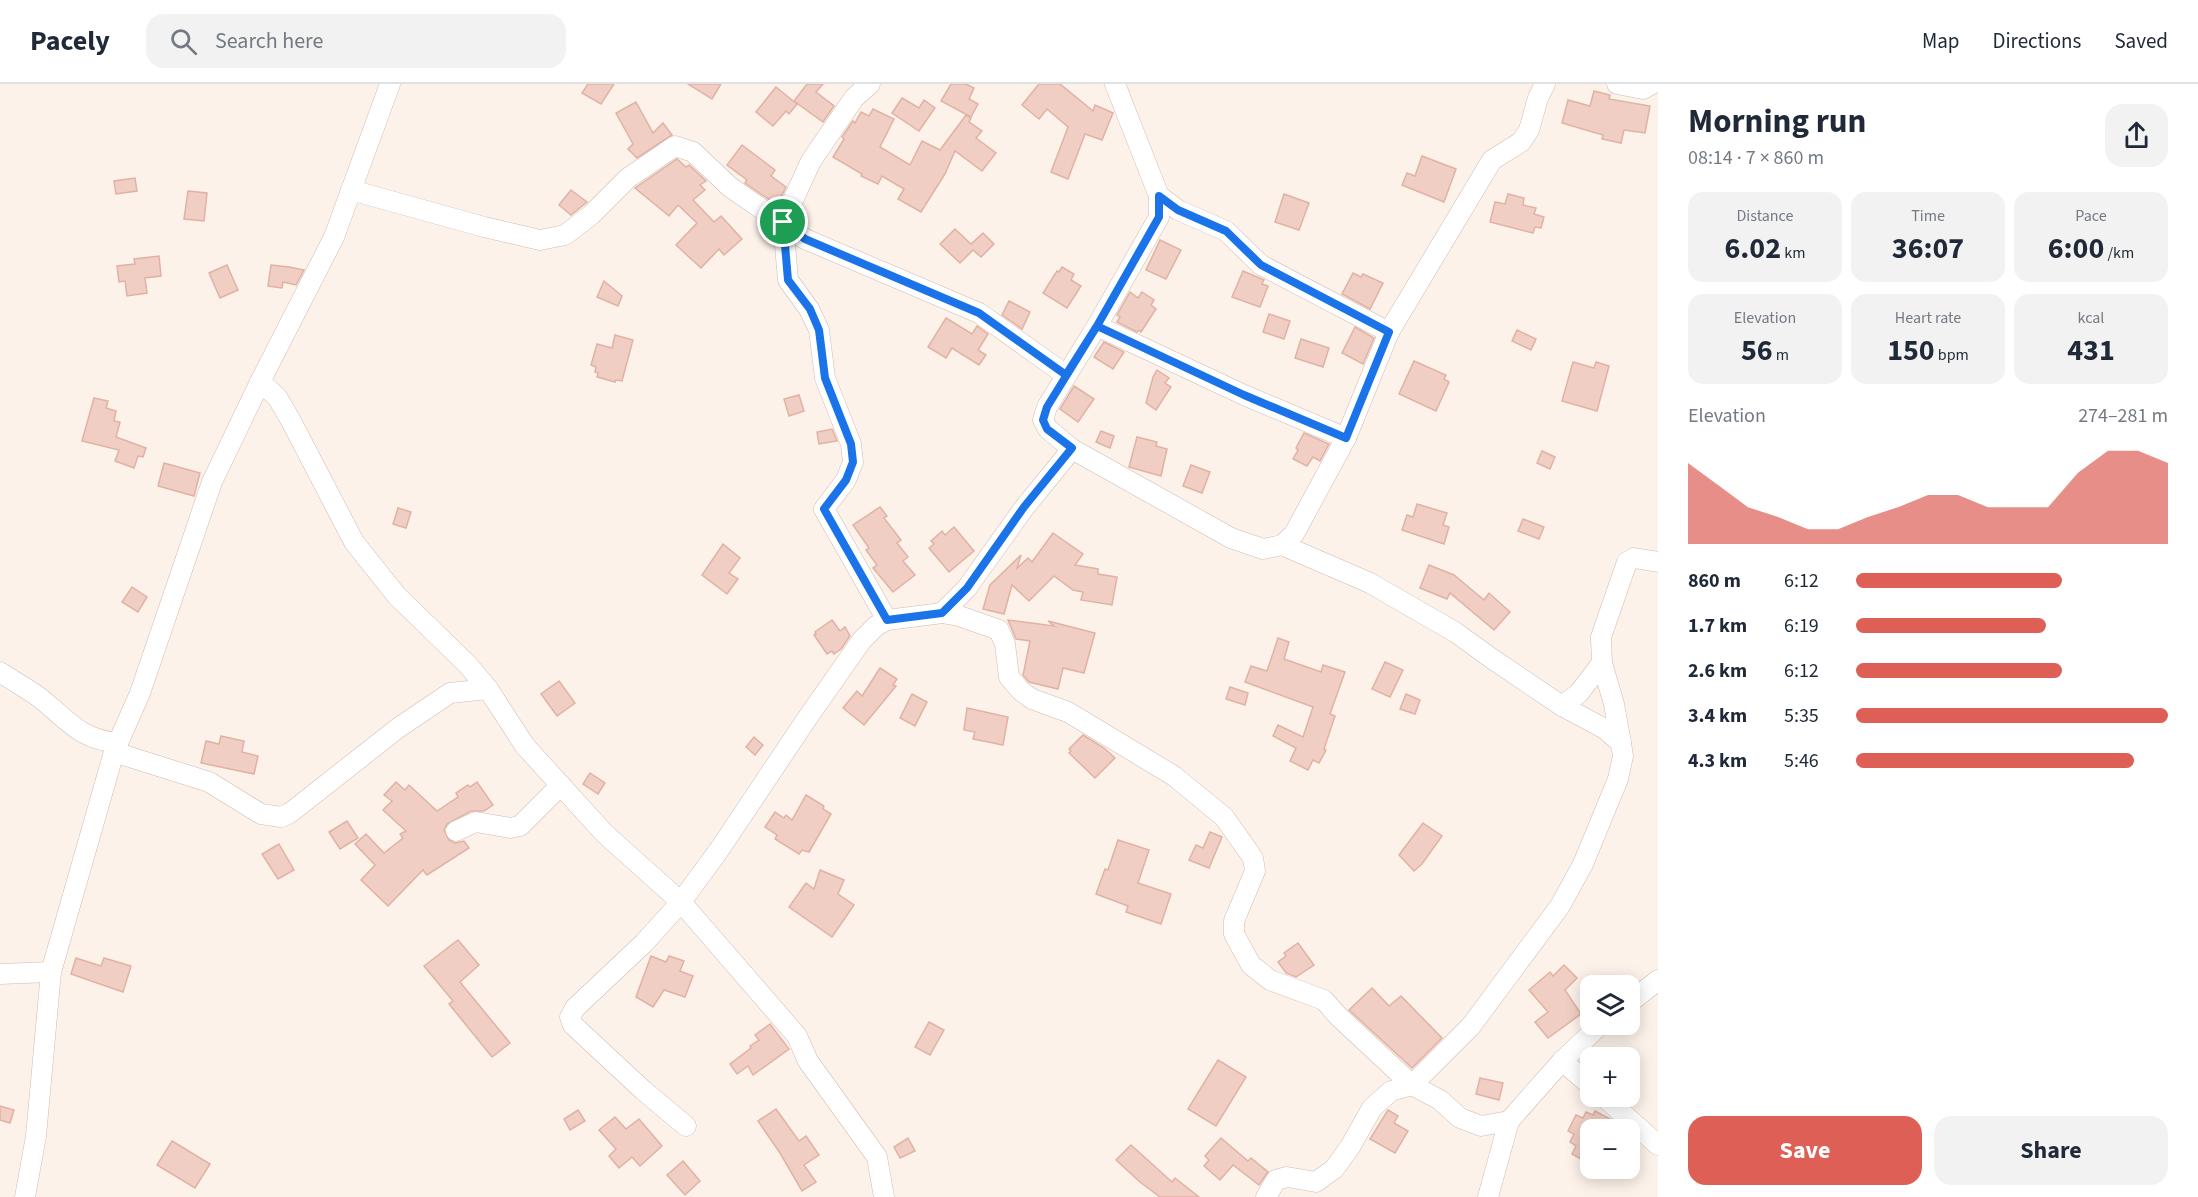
<!DOCTYPE html>
<meta charset="utf-8">
<style>
:root{--surface:#fff;--page:#f2f2f3;--text:#1f2937;--muted:#747a83;--line:#e0e1e3;--accent:#de5f56}
body{margin:0;font-family:"Source Sans 3",sans-serif;background:var(--page);color:var(--text);height:100vh;display:flex;flex-direction:column;font-size:22px;white-space:nowrap}
*{box-sizing:border-box;margin:0}
p{font-size:20px;color:var(--muted)}
.icon{flex:none;width:33px;height:33px;fill:none;stroke:currentColor;stroke-width:2;stroke-linecap:round;stroke-linejoin:round}
.map{position:relative;flex:1;overflow:hidden}
.sheet{display:flex;flex-direction:column;background:var(--surface);width:540px}
.sheet>*{flex:none}
.fabs{position:absolute;left:1580px;top:891px;display:grid;gap:12px}
.fabs a{display:grid;place-items:center;width:60px;height:60px;border-radius:12px;background:var(--surface);box-shadow:0 3px 15px #0003;font-size:30px}
.pin{position:absolute;display:grid;place-items:center;width:51px;height:51px;color:#fff;margin:-26px;border:3px solid #fff;border-radius:50%;box-shadow:0 2px 6px #0007}
.round{display:grid;place-items:center;flex:none;width:63px;height:63px;border-radius:18px;background:var(--page)}
.headline{display:flex;align-items:center;justify-content:space-between;height:102px;padding:0 30px}
h1{font-size:33px;font-weight:700;line-height:45px}
.metrics{display:grid;grid-template-columns:repeat(3,1fr);gap:9px;height:102px;padding:6px 30px}
.metrics div{display:grid;align-content:center;border-radius:15px;background:var(--page);text-align:center}
.metrics b{font-size:30px;font-weight:700}
.metrics small{font-size:16px;font-weight:400}
.metrics p{font-size:16px}
.chart{height:168px;padding:12px 30px}
.chart p{display:flex;justify-content:space-between}
.chart svg{width:100%;height:108px;margin-top:6px;fill:var(--accent);opacity:.7}
.cta{display:flex;gap:12px;margin-top:auto;padding:12px 30px}
.cta a{flex:1;height:69px;border-radius:18px;background:var(--accent);color:#fff;font-size:24px;font-weight:700;line-height:69px;text-align:center}
.cta a+a{background:var(--page);color:var(--text)}
ul{padding:0 30px;list-style:none;font-size:20px}
li{display:grid;grid-template-columns:96px 72px 1fr;align-items:center;height:45px}
li i{height:15px;border-radius:8px;background:var(--accent)}
header{display:flex;align-items:center;gap:36px;box-sizing:border-box;height:84px;padding:0 30px;background:var(--surface);border-bottom:2px solid var(--line)}
header strong{font-size:28px}
nav{display:flex;gap:33px;margin-inline-start:auto;font-size:21px}
.search{width:420px;height:54px;background:var(--page);display:flex;align-items:center;gap:15px;box-sizing:border-box;padding:0 21px;border-radius:18px;color:var(--muted);font-size:22px}
main{display:flex;flex:1;min-height:0}
.map>svg:first-child{display:block}
.building{fill:#f0cec3;stroke:#e1b2a4;stroke-width:1.5}
.lines{fill:none;stroke-linecap:round;stroke-linejoin:round}
.minor-casing{stroke:#cfbbb2;stroke-width:21}
.minor{stroke:#fff;stroke-width:20}
.route-casing{stroke:#fff;stroke-width:12}
.route{stroke:#1a73e8;stroke-width:8}
</style>
<header>
<strong>Pacely</strong>
<div class="search"><svg class="icon" aria-label="search" viewBox="0 0 24 24"><circle cx="10" cy="10" r="6"/><path d="M15 15l6 6"/></svg>Search here</div>
<nav><a>Map</a><a>Directions</a><a>Saved</a></nav>
</header>
<main>
<div class="map">
<svg width="1658" height="1113" viewBox="0 0 1658 1113">
<rect width="100%" height="100%" fill="#fcf2ea"/>
<g class="building">
<path d="M588 0H614L601 20 582 9Z"/>
<path d="M688 0H721L712 15Z"/>
<path d="M807 0H823L816 8 834 22 823 38 794 17Z"/>
<path d="M951 0H966L974 4 969 15 978 20 971 33 941 17Z"/>
<path d="M1039 0H1060L1093 27 1095 21 1113 29 1102 56 1085 50 1068 95 1051 88 1068 43 1047 25 1039 35 1022 21Z"/>
<path d="M776 3 797 20 789 30 786 27 773 42 756 28Z"/>
<path d="M1594 7 1610 11 1609 15 1650 22 1645 49 1624 46 1621 59 1602 55 1603 51 1562 39 1568 16 1590 22Z"/>
<path d="M902 14 919 24 924 16 935 24 919 47 892 29Z"/>
<path d="M636 18 653 49 663 39 672 51 637 74 628 65 633 60 616 29Z"/>
<path d="M873 25 894 35 880 63 910 81 922 57 940 66 966 31 971 34 969 38 982 47 976 54 996 69 982 87 955 67 945 90 921 128 898 115 904 105 882 92 878 100 861 92 862 90 833 73 844 55 842 53 853 37 855 39 861 28 869 32Z"/>
<path d="M742 61 775 86 771 92 786 103 777 121 745 99 747 96 727 81Z"/>
<path d="M1422 72 1456 85 1444 118 1402 101 1407 89 1415 92Z"/>
<path d="M677 75 686 83 689 81 706 97 700 101 705 106 693 116 714 138 721 132 742 155 724 171 719 165 701 184 676 161 697 139 678 121 669 132 635 104Z"/>
<path d="M135 94 137 107 116 110 114 97Z"/>
<path d="M571 106 587 118 571 131 559 121Z"/>
<path d="M188 107 207 109 204 137 184 135Z"/>
<path d="M1284 110 1309 119 1299 146 1275 138Z"/>
<path d="M1508 110 1524 114 1523 121 1536 124 1534 130 1544 133 1541 144 1535 143 1533 149 1490 138 1495 118 1505 120Z"/>
<path d="M955 145 971 160 983 149 994 160 981 173 973 166 960 179 940 160Z"/>
<path d="M1160 156 1181 166 1166 195 1146 186Z"/>
<path d="M159 172 161 192 145 194 147 209 127 212 125 197 119 198 117 182 135 180 134 175Z"/>
<path d="M227 181 238 206 220 214 209 189Z"/>
<path d="M271 181 289 183 304 186 296 201 283 198 282 204 268 202Z"/>
<path d="M1062 183 1074 190 1071 196 1081 202 1067 224 1043 209 1057 187 1059 188Z"/>
<path d="M1243 187 1264 196 1262 200 1268 202 1260 223 1232 213Z"/>
<path d="M1353 189 1361 193 1363 190 1383 199 1370 225 1342 210Z"/>
<path d="M604 197 622 212 618 222 597 213Z"/>
<path d="M1130 208 1138 214 1142 208 1154 216 1151 221 1156 225 1141 248 1139 246 1137 248 1117 238 1120 233 1117 231Z"/>
<path d="M1009 217 1030 228 1022 245 1002 231Z"/>
<path d="M1269 230 1290 237 1284 255 1263 248Z"/>
<path d="M946 234 972 250 977 242 988 250 978 266 986 271 979 281 952 264 946 274 928 263Z"/>
<path d="M1355 243 1374 254 1363 280 1342 269Z"/>
<path d="M1517 246 1536 255 1531 266 1512 257Z"/>
<path d="M615 251 633 256 622 297 616 296 615 298 597 293 598 289 595 288 596 283 591 281 597 260 612 264Z"/>
<path d="M1301 255 1329 264 1323 283 1295 274Z"/>
<path d="M1104 258 1124 268 1113 285 1094 273Z"/>
<path d="M1414 277 1446 291 1444 295 1449 298 1436 327 1399 310Z"/>
<path d="M1573 278 1594 284 1596 278 1609 282 1597 327 1562 317Z"/>
<path d="M1157 286 1169 294 1165 299 1171 303 1156 326 1146 319 1153 293Z"/>
<path d="M1074 302 1094 315 1078 338 1060 325Z"/>
<path d="M799 311 804 327 789 332 784 315Z"/>
<path d="M94 314 108 317 106 324 116 327 114 337 120 338 116 353 146 364 143 373 138 372 134 384 115 377 119 366 82 357Z"/>
<path d="M832 345 837 357 819 360 817 348Z"/>
<path d="M1101 347 1114 352 1110 364 1096 358Z"/>
<path d="M1304 349 1329 360 1320 377 1313 373 1307 382 1293 375 1298 366 1296 364Z"/>
<path d="M1137 353 1157 358 1156 362 1167 365 1161 392 1129 383Z"/>
<path d="M1542 367 1555 373 1550 385 1537 379Z"/>
<path d="M164 379 200 389 194 412 158 402Z"/>
<path d="M1191 381 1210 388 1202 409 1183 402Z"/>
<path d="M1417 420 1447 429 1443 441 1449 443 1444 460 1402 446 1407 431 1413 433Z"/>
<path d="M880 423 887 432 884 434 901 456 897 459 908 473 903 477 915 491 893 508 873 484 877 481 866 466 869 464 853 441Z"/>
<path d="M398 424 411 428 406 444 393 440Z"/>
<path d="M1523 435 1544 443 1539 455 1518 447Z"/>
<path d="M954 443 974 467 949 488 929 464 934 460 931 457 942 447 945 451Z"/>
<path d="M1053 449 1083 470 1075 481 1098 485V490L1117 493 1112 521 1081 516 1083 508 1073 506 1054 492 1029 517 1012 501 1004 530 983 525 990 501 1021 471 1017 484 1028 474 1032 478Z"/>
<path d="M723 460 740 474 729 489 738 495 727 510 702 491Z"/>
<path d="M1429 481 1454 491 1484 516 1489 509 1510 528 1494 546 1450 509 1447 515 1420 504Z"/>
<path d="M132 503 147 513 138 528 122 518Z"/>
<path d="M832 536 840 547 845 543 850 552 841 565 834 570 832 567 827 570 814 551 816 550 815 548Z"/>
<path d="M1008 536 1054 542 1048 537 1095 549 1084 589 1063 584 1058 605 1029 598 1023 591 1030 557 1016 555Z"/>
<path d="M1278 554 1289 558 1284 575 1321 588 1323 581 1345 588 1330 630 1335 632 1324 665 1326 666 1319 679 1313 676 1308 686 1290 677 1296 664 1273 652 1278 641 1303 653 1313 623 1245 598 1251 582 1267 587Z"/>
<path d="M1385 578 1403 586 1390 613 1372 605Z"/>
<path d="M880 584 897 595 893 601 896 602 864 641 843 624 857 607 862 612Z"/>
<path d="M559 597 575 619 557 632 541 610Z"/>
<path d="M1230 603 1248 609 1245 621 1226 615Z"/>
<path d="M912 610 927 618 915 642 900 634Z"/>
<path d="M1406 610 1420 616 1415 630 1400 625Z"/>
<path d="M967 624 1008 633 1003 661 973 655 975 648 964 646Z"/>
<path d="M1083 651 1104 664 1115 674 1095 694 1069 669 1071 667 1069 665Z"/>
<path d="M221 652 244 657 242 668 258 672 254 690 201 679 206 657 219 660Z"/>
<path d="M754 653 763 661 755 671 746 663Z"/>
<path d="M590 689 605 699 598 710 583 700Z"/>
<path d="M396 698 405 706 409 701 437 727 458 713 456 709 468 701 470 703 477 698 493 721 484 727H471L447 740 444 746 449 756 455 759 464 757 469 764 427 791 423 786 388 822 361 796 375 781 355 760 366 750 384 769 403 754 400 750 406 747 383 726 392 717 384 711Z"/>
<path d="M806 711 824 722 823 725 831 730 809 768 802 766 799 770 775 755 777 751 765 743 775 728 784 734 786 731 792 736Z"/>
<path d="M347 737 358 754 340 765 329 748Z"/>
<path d="M1423 739 1442 752 1422 780 1414 787 1399 771Z"/>
<path d="M1210 748 1222 753 1209 784 1189 776 1196 761 1203 764Z"/>
<path d="M1118 756 1149 766 1138 799 1171 810 1161 840 1126 828 1128 822 1096 810 1105 785 1108 786Z"/>
<path d="M279 760 294 786 278 795 262 770Z"/>
<path d="M820 786 844 796 838 810 854 821 832 853 789 823 806 799 814 805Z"/>
<path d="M458 856 479 881 460 898 510 959 492 973 449 920 453 917 424 882Z"/>
<path d="M1298 859 1314 881 1296 893 1286 889 1278 878 1286 872 1284 869Z"/>
<path d="M651 872 666 878 669 872 684 877 680 887 693 892 685 913 664 906 653 923 636 913Z"/>
<path d="M76 874 101 882 104 874 131 882 123 908 71 890Z"/>
<path d="M1564 881 1577 894 1565 906 1581 930 1548 954 1535 938 1548 928 1529 906 1550 888 1553 892Z"/>
<path d="M1372 904 1389 922 1401 912 1442 954 1412 984 1349 926Z"/>
<path d="M929 938 944 946 930 971 915 963Z"/>
<path d="M770 940 789 965 753 991 748 982 737 990 730 980 751 964 750 962 759 956 755 951Z"/>
<path d="M1218 976 1246 993 1216 1042 1188 1025Z"/>
<path d="M1480 994 1503 999 1499 1016 1476 1010Z"/>
<path d="M0 1022 14 1026 10 1039 0 1036Z"/>
<path d="M776 1025 799 1057 806 1052 819 1071 804 1081 816 1098 802 1107 780 1069 758 1037Z"/>
<path d="M578 1026 585 1037 570 1046 564 1035Z"/>
<path d="M1388 1026 1398 1032 1394 1039 1408 1047 1395 1069 1370 1055Z"/>
<path d="M1595 1027 1612 1036 1623 1046H1590V1080L1572 1070 1576 1062 1570 1058 1574 1050 1568 1047 1576 1031 1583 1034 1586 1028 1593 1031Z"/>
<path d="M615 1033 626 1045 639 1035 662 1062 640 1082 632 1073 619 1084 609 1072 616 1065 599 1046Z"/>
<path d="M908 1054 915 1067 900 1074 894 1063Z"/>
<path d="M1221 1054 1248 1077 1251 1074 1268 1088 1259 1101 1233 1081 1220 1096 1204 1082 1209 1076 1205 1072Z"/>
<path d="M172 1057 210 1080 195 1104 157 1081Z"/>
<path d="M1131 1061 1172 1098 1175 1094 1199 1113H1160L1140 1098 1116 1076Z"/>
<path d="M683 1077 700 1097 685 1111 667 1091Z"/>
</g>
<g class="lines">
<defs>
<g id="minor">
<path d="M870 0 854 14 811 77 783 138 788 196 809 225 819 246 825 294 851 360 853 378 846 396 824 425 887 536"/>
<path d="M1115 0 1159 112V133L1097 242 1047 323 1043 336 1048 345 1072 365 1231 454 1263 465 1282 461 1294 450 1346 354 1389 248 1492 76 1521 58 1529 46 1538 14 1545 0"/>
<path d="M1617 0 1643 5 1652 0"/>
<path d="M351 106 484 143 540 156 565 151 591 131 628 94 675 62 693 68 730 103 805 155 979 229 1066 291"/>
<path d="M1159 112 1178 126 1226 147 1261 181 1389 248"/>
<path d="M1097 242 1244 311 1346 354"/>
<path d="M260 298 277 313 290 335 354 458 397 512 468 581 488 605 525 662 605 750 681 818 797 952 808 977 877 1073 884 1113"/>
<path d="M942 529 967 504 1024 424 1072 365"/>
<path d="M1602 579 1614 620 1621 659"/>
<path d="M0 588C12 596 24 603 36 611 67 634 77 655 118 659"/>
<path d="M1562 622 1579 609 1602 579 1601 553 1627 478 1634 474 1658 478"/>
<path d="M114 668 209 698 261 730 281 733 290 729 398 644 450 609 488 605"/>
<path d="M456 747 476 738 510 744 520 742 561 701"/>
<path d="M0 890 51 888"/>
<path d="M1629 919 1658 896"/>
<path d="M1562 977 1590 1001"/>
<path d="M1603 1012 1658 1061"/>
<path d="M686 1042 644 1007 573 941 570 933 575 924 644 859 681 818 719 766 806 636 862 556 876 542 887 536 942 529 959 532 999 546 1005 560 1009 593 1021 607 1032 615 1068 628 1174 692 1224 733 1253 774 1255 787 1234 837V850L1251 881 1270 896 1324 916 1339 933 1412 1001 1440 1016 1460 1034 1481 1042 1509 1037 1562 977 1601 940"/>
<path d="M25 1113 36 1052 51 888 114 668 140 609 212 398 260 298 334 153 390 0"/>
<path d="M1266 1113 1276 1096 1287 1093 1316 1098 1334 1085 1350 1063 1372 1024 1391 1007 1412 1001 1471 942 1560 822 1583 780 1618 695 1623 672 1621 659 1605 645 1562 622 1491 574 1455 548 1370 499 1282 461"/>
<path d="M1488 1113 1509 1037"/>
</g>
</defs>
<use href="#minor" class="minor-casing"/>
<use href="#minor" class="minor"/>
</g>
<g class="lines">
<defs>
<path id="route" d="M783 138 788 196 810 225 819 246 825 294 851 360 853 378 846 396 824 425 887 536 942 529 967 504 1024 423 1072 364 1047 345 1043 336 1047 323 1097 242 1159 133V112L1178 126 1226 147 1261 181 1389 248 1346 354 1244 311 1097 242 1066 291 979 229 805 155 783 138"/>
</defs>
<use href="#route" class="route-casing"/>
<use href="#route" class="route"/>
</g>
</svg>
<div class="fabs">
<a><svg class="icon" aria-label="layers" viewBox="0 0 24 24"><path d="M12 4l9 5-9 5-9-5zM3 14l9 5 9-5"/></svg></a>
<a>+</a>
<a>−</a>
</div>
<div class="pin" style="left:783px;top:138px;background:#1e9e55"><svg class="icon" aria-label="arrive" viewBox="0 0 24 24"><path d="M6 21V4h12l-3 4 3 4H6"/></svg></div>
</div>
<section class="sheet">
<div class="headline"><div><h1>Morning run</h1><p>08:14 · 7 × 860 m</p></div><a class="round"><svg class="icon" aria-label="share" viewBox="0 0 24 24"><path d="M12 15V3M7 8l5-5 5 5M5 13v7h14v-7"/></svg></a></div>
<div class="metrics">
<div><p>Distance</p><b>6.02<small> km</small></b></div>
<div><p>Time</p><b>36:07</b></div>
<div><p>Pace</p><b>6:00<small> /km</small></b></div>
</div>
<div class="metrics">
<div><p>Elevation</p><b>56<small> m</small></b></div>
<div><p>Heart rate</p><b>150<small> bpm</small></b></div>
<div><p>kcal</p><b>431</b></div>
</div>
<div class="chart"><p><span>Elevation</span>274–281 m</p>
<svg viewBox="0 0 160 44" preserveAspectRatio="none"><path d="M0 44V11L10 20L20 29L30 33L40 38L50 38L60 33L70 29L80 24L90 24L100 29L110 29L120 29L130 15L140 6L150 6L160 11V44z"/></svg>
</div>
<ul>
<li><b>860 m</b>6:12<i style="width:66%"></i></li>
<li><b>1.7 km</b>6:19<i style="width:61%"></i></li>
<li><b>2.6 km</b>6:12<i style="width:66%"></i></li>
<li><b>3.4 km</b>5:35<i style="width:100%"></i></li>
<li><b>4.3 km</b>5:46<i style="width:89%"></i></li>
</ul>
<div class="cta"><a>Save</a><a>Share</a></div>
</section>
</main>
